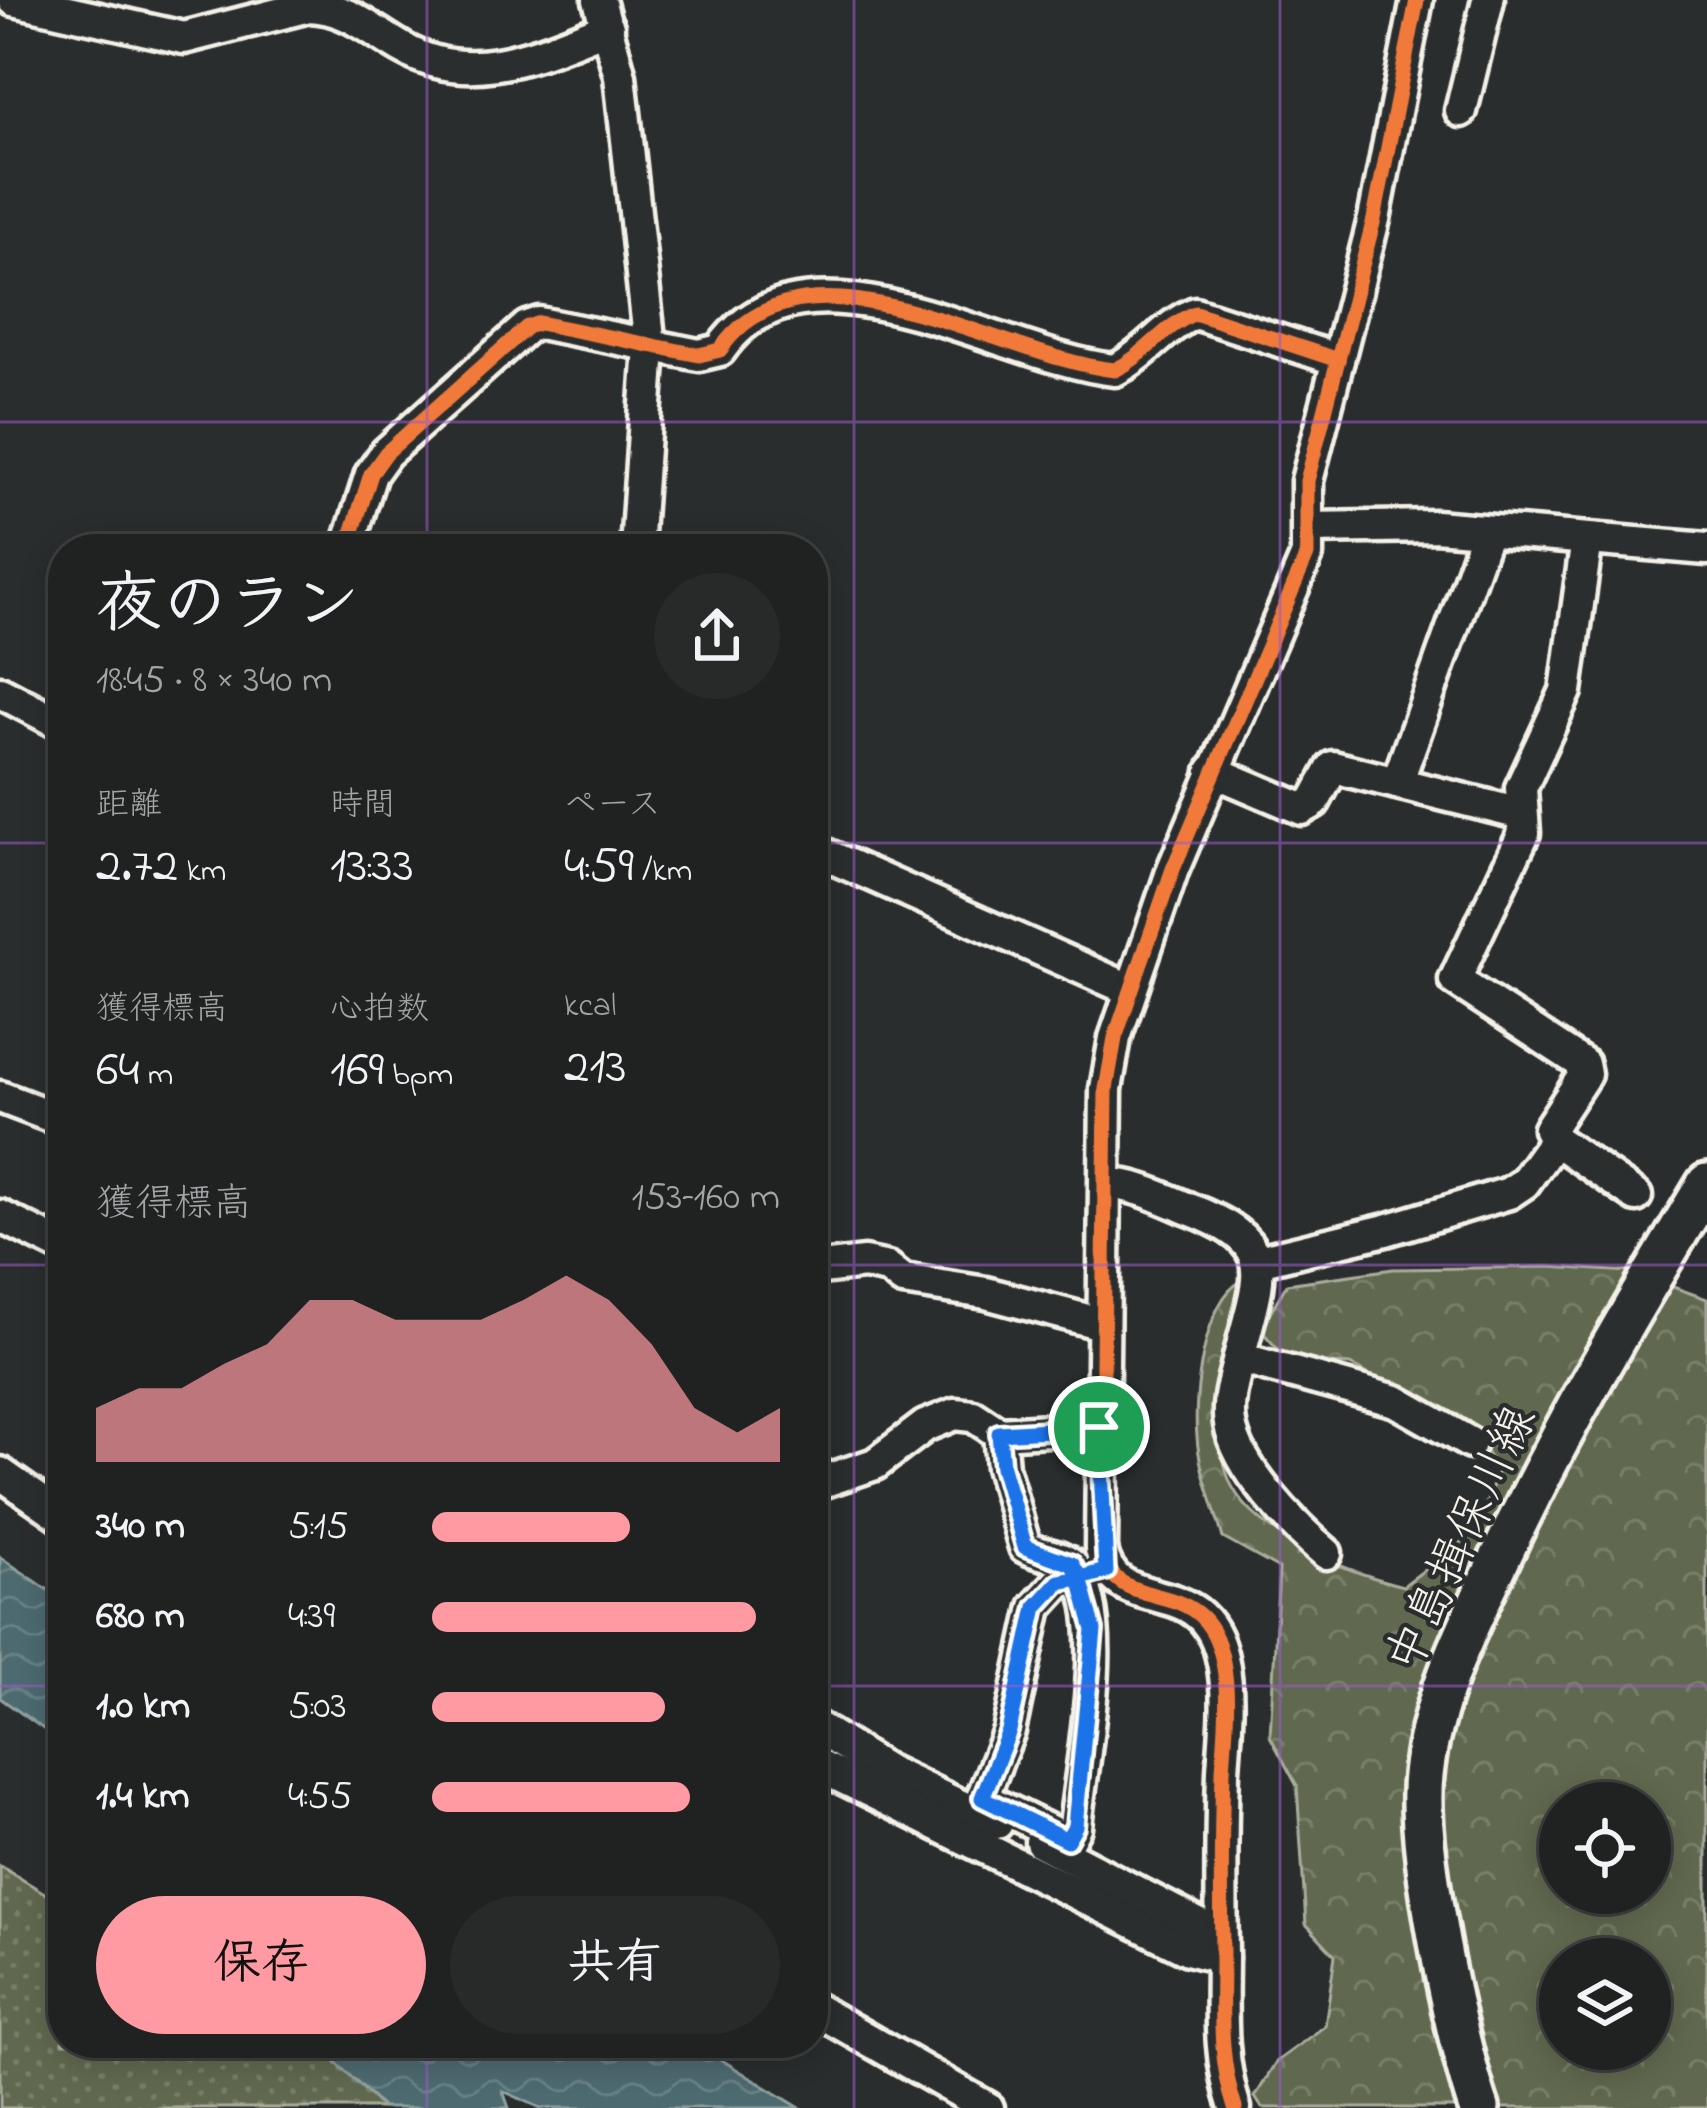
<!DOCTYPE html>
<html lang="ja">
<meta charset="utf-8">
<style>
:root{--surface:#202222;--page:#282a2a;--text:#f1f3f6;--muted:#a2a4a5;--line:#3d3f40;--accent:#ff9aa2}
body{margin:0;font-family:"Indie Flower","Klee One",sans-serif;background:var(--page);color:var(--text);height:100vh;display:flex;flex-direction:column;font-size:45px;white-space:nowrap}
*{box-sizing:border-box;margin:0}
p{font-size:39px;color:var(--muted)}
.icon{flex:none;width:66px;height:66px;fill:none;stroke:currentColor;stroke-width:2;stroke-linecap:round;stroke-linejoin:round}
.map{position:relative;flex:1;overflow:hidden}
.side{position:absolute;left:48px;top:534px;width:780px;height:1524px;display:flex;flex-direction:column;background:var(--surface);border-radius:48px;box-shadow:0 6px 30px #0003,0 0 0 3px var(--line)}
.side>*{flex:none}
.controls{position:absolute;left:1539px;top:1782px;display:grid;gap:24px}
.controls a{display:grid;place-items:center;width:132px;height:132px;border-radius:50%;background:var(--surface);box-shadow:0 6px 30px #0003,0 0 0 3px var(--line);font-size:60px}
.pin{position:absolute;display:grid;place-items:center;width:102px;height:102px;color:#fff;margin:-51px;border:6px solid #fff;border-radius:50%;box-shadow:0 3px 12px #0007}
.round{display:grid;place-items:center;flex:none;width:126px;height:126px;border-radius:63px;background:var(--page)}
.summary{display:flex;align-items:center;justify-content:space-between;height:204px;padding:0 48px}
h1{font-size:66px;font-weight:600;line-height:90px}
.metrics{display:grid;grid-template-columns:repeat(3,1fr);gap:18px;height:204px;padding:12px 48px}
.metrics div{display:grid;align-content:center}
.metrics b{font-size:51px;font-weight:600}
.metrics small{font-size:33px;font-weight:400}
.metrics p{font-size:33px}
.chart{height:336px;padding:24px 48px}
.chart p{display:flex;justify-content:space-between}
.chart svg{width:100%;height:216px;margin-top:12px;fill:var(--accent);opacity:.7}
.primary-button{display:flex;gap:24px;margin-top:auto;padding:24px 48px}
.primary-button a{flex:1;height:138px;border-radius:72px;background:var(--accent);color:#111;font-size:48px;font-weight:600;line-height:138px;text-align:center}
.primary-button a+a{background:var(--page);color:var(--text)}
ul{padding:0 48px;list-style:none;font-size:39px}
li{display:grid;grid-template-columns:192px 144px 1fr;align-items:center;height:90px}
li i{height:30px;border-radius:15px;background:var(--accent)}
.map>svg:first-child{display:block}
.grass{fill:url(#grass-dots);stroke:#aaad9c;stroke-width:3}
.forest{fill:url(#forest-crowns);stroke:#aaad9c;stroke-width:3;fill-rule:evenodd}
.water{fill:url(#water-waves);stroke:#90a1a0;stroke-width:3}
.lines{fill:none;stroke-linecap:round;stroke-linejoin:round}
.minor-casing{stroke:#f4f1e8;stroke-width:39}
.major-casing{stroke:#f4f1e8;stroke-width:48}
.minor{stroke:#2a2d2e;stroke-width:30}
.major{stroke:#2a2d2e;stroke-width:39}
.cycleway-casing{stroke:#2a2d2e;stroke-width:22}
.cycleway{stroke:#f17a3a;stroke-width:15}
.route-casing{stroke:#fff;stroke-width:24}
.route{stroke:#1a73e8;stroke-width:15}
.grid{fill:none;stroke:#995dc9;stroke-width:3;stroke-opacity:0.55}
.labels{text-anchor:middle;stroke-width:9;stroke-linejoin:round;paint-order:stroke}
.street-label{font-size:48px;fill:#f4f1e8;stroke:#2a2d2e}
</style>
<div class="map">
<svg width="1707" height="2108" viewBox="0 0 1707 2108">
<defs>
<pattern id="grass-dots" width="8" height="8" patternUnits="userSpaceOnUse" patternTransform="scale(3)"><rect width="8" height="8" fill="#61694f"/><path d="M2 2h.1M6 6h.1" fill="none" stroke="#787f68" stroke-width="1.8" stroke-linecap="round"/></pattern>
<pattern id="forest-crowns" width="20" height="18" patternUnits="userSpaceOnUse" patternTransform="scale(3)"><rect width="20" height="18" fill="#61694f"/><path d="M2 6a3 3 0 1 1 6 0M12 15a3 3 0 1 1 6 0" fill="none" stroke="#787f68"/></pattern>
<pattern id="water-waves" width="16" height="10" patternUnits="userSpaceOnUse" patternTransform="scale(3)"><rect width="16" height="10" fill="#4d6b70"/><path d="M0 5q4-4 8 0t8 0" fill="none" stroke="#678184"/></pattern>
</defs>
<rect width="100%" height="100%" fill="#2a2d2e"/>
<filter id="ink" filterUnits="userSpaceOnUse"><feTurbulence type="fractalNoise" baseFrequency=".00833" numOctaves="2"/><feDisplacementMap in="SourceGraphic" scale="24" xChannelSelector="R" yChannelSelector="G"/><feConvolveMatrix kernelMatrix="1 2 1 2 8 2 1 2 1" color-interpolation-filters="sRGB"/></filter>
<g filter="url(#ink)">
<path class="grass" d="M0 1866 63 1904V2043H316L383 2108H0Z"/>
<path class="forest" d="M1549 1267 1631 1272 1707 1299V2108H1262L1255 2097 1277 2061 1325 2026 1335 1955 1306 1924 1297 1786 1270 1736 1279 1569 1223 1538C1214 1506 1199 1470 1197 1437 1193 1395 1204 1302 1241 1281 1229 1341 1214 1405 1225 1466 1237 1531 1348 1572 1403 1586L1476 1531 1498 1471 1470 1426 1350 1365 1289 1362 1260 1329 1287 1284 1393 1269ZM1560 1803H1650V1893H1560ZM1560 1959H1650V2049H1560Z"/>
<g class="water">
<path d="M0 1557 63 1600V1743L0 1698Z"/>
<path d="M316 2043H694L800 2108H541L503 2091 509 2108H383Z"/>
</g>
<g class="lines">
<defs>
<g id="minor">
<path d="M14 0 184 38 309 6C346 7 371 30 402 48 471 88 539 54 608 27"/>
<path d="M599 0 620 76 650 347 636 549"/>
<path d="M1461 111 1488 0"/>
<path d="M1308 528 1435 526 1707 549"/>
<path d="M347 549 371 474 386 453 527 327 539 323 699 355 720 350C804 228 1003 359 1115 370 1146 355 1164 326 1195 313L1338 360"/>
<path d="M0 692 63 725"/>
<path d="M1213 771 1302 809 1314 802 1333 767 1509 811 1522 808"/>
<path d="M1397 783 1487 531"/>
<path d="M813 849 1131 990"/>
<path d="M0 1097 63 1121"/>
<path d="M1555 1140 1549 1129 1585 1074 1583 1064 1455 980 1524 833 1521 788 1566 691 1587 539"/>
<path d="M1109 1184C1137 1185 1163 1198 1189 1209 1283 1245 1259 1274 1239 1358L1396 1401 1470 1443"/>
<path d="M0 1216 63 1247"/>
<path d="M1258 1261 1386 1230 1509 1193 1524 1183 1555 1140 1636 1196"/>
<path d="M813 1269 864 1263 888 1268 903 1280 986 1293 1102 1324"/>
<path d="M1239 1358C1234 1379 1226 1402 1230 1424 1237 1468 1294 1526 1326 1553"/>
<path d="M999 1433 1002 1467 1025 1547C1040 1556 1063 1554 1075 1569 1113 1619 1081 1765 1075 1827L1068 1840 982 1798 1009 1731 1036 1607 1059 1582 1106 1571"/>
<path d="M0 1473 63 1517"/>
<path d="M813 1485 875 1464 925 1426 955 1414 973 1416 999 1433 1099 1427"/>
<path d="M813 1725 887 1771 997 1823"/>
<path d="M813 1763 1188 1949 1222 1958"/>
<path d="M1041 1842 1221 1936"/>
<path d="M813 2008 988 2108"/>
<path d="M1235 2108C1218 2057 1222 2007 1222 1954 1221 1893 1221 1832 1223 1771 1225 1736 1230 1697 1223 1662 1205 1566 1116 1622 1101 1549L1106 1089 1115 1038 1173 869 1307 555V481L1374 219 1417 0"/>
</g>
<path id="major" d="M1479 2108C1455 2039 1415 1845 1423 1775 1431 1701 1464 1635 1495 1569 1557 1435 1631 1310 1707 1184"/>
</defs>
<use href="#minor" class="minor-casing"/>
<use href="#major" class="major-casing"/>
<use href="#minor" class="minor"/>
<use href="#major" class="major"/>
<defs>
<g id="cycleway">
<path d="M347 549 371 474 386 453 527 327 539 323 699 355 720 350C804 228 1003 359 1115 370 1146 355 1164 326 1195 313L1338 360"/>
<path d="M1235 2108C1218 2057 1222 2007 1222 1954 1221 1893 1221 1832 1223 1771 1225 1736 1230 1697 1223 1662 1205 1566 1116 1622 1101 1549L1106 1089 1115 1038 1173 869 1307 555V481L1374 219 1417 0"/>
</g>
</defs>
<use href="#cycleway" class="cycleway-casing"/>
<use href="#cycleway" class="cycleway"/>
</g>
</g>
<g class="lines" filter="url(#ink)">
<defs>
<path id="route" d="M1099 1427 1106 1571 1080 1578 1094 1630 1075 1826 1067 1840 982 1798 1009 1731 1036 1607 1059 1582 1080 1578 1072 1564 1025 1547 1002 1467 999 1433 1099 1427"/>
</defs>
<use href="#route" class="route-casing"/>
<use href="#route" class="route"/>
</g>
<path class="grid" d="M427 0V549M854 0V2108M1280 0V2108M0 422H1707M0 843H63M813 843H1707M0 1265H63M813 1265H1707M0 1686H63M813 1686H1707M427 2043V2108"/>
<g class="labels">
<g class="street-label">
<text transform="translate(1459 1538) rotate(-65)" y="17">中島揖保川線</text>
</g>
</g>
</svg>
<div class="controls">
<a><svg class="icon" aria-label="locate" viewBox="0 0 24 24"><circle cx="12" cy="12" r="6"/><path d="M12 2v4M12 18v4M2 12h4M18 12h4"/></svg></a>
<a><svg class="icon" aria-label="layers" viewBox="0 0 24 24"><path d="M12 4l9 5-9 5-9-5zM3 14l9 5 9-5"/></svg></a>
</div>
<div class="pin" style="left:1099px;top:1427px;background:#1e9e55"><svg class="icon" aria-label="arrive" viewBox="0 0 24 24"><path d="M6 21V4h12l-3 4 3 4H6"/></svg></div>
<section class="side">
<div class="summary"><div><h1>夜のラン</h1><p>18:45 · 8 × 340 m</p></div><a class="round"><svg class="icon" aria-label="share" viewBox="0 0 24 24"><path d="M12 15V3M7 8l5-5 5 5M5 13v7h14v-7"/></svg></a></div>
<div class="metrics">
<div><p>距離</p><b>2.72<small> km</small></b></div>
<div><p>時間</p><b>13:33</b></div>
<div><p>ペース</p><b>4:59<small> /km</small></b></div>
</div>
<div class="metrics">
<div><p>獲得標高</p><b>64<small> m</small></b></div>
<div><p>心拍数</p><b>169<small> bpm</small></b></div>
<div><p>kcal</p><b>213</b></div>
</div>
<div class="chart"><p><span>獲得標高</span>153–160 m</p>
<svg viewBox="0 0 160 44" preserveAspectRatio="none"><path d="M0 44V33L10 29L20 29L30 24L40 20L50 11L60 11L70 15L80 15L90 15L100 11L110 6L120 11L130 20L140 33L150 38L160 33V44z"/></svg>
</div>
<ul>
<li><b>340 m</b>5:15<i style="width:57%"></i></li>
<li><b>680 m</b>4:39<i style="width:93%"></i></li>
<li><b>1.0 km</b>5:03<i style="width:67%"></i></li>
<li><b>1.4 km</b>4:55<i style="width:74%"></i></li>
</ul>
<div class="primary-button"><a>保存</a><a>共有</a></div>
</section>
</div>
